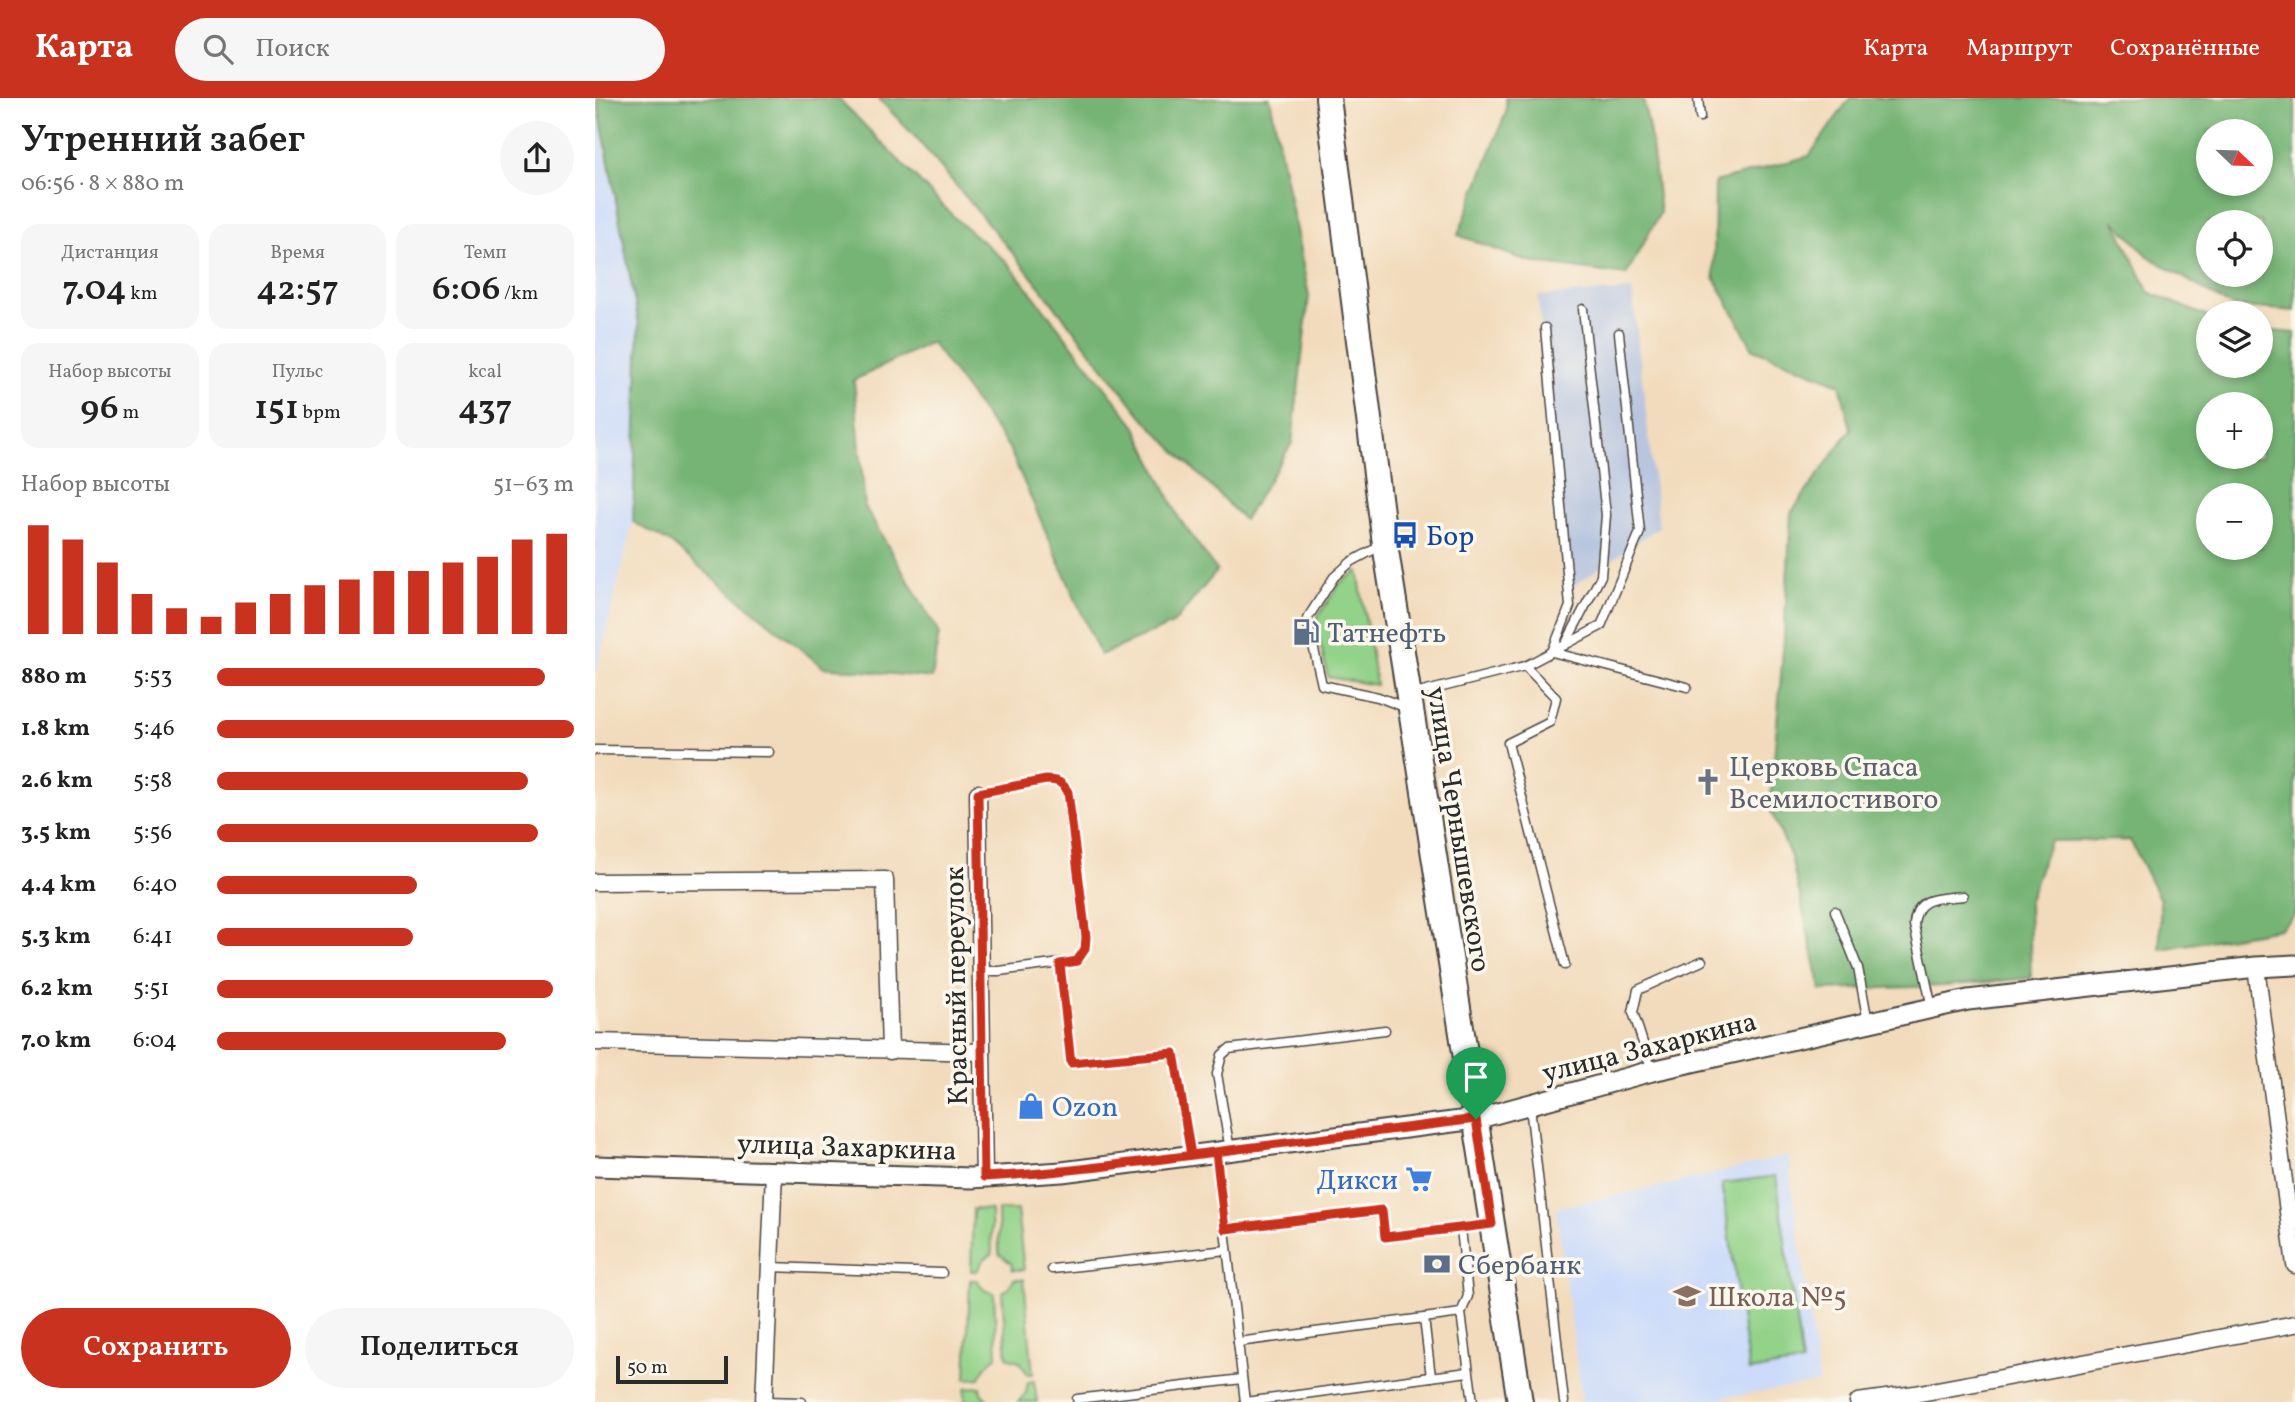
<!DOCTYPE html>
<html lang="ru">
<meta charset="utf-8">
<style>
:root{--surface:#fff;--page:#f6f6f6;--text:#222;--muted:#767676;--accent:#c8321e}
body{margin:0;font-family:Vollkorn,serif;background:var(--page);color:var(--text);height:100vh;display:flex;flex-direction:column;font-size:26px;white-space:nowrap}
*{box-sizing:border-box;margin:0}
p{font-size:23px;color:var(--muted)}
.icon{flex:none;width:38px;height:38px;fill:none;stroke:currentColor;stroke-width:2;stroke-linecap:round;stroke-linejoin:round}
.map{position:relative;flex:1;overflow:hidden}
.details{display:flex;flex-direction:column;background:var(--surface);width:595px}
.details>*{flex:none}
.needle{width:46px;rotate:113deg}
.tools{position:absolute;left:1601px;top:21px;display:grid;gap:14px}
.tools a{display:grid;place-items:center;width:77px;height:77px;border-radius:50%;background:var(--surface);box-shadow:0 4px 10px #0003;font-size:35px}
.scale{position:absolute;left:21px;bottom:18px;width:112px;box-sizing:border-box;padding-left:7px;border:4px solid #2b2b2b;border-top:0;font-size:19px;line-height:24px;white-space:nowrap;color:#2b2b2b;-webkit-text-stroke:5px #fbf7ec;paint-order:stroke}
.pin{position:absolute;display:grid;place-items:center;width:60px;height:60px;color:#fff;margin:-72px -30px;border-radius:50% 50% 50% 0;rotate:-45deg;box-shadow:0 0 7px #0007}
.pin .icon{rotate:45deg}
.round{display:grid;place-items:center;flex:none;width:74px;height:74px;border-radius:37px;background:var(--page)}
.head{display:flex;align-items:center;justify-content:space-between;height:119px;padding:0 21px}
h1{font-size:38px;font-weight:600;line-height:52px}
.metrics{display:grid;grid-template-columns:repeat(3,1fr);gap:10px;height:119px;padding:7px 21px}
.metrics div{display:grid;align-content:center;border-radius:18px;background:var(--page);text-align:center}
.metrics b{font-size:35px;font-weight:600}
.metrics small{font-size:19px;font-weight:400}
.metrics p{font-size:19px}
.chart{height:196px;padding:14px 21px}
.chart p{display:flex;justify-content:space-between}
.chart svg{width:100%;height:126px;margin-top:7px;stroke:var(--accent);stroke-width:6}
.cta{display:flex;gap:14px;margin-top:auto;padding:14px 21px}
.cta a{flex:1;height:80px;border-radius:42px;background:var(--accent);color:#fff;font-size:28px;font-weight:600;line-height:80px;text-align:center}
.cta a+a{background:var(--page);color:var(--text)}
ul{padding:0 21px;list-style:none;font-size:23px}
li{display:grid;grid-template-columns:112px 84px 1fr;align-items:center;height:52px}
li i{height:18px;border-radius:9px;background:var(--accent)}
header{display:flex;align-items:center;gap:42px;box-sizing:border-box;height:98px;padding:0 35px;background:var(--accent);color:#fff}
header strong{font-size:33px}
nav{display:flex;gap:38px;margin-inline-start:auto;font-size:24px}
.search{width:490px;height:63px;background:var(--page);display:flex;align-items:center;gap:18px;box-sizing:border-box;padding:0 24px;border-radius:38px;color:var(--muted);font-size:26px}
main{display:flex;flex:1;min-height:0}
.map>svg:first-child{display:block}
.built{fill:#ccdbf9}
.industrial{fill:#b8c5de}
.green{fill:#93d289;stroke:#5f7e5a;stroke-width:2}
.forest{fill:#76b475;stroke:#507050;stroke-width:2;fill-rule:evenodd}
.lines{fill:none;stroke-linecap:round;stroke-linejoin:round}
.service-casing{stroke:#494541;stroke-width:11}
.minor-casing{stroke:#494541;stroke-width:19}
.tertiary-casing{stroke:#494541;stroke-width:23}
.primary-casing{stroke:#494541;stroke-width:28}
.service{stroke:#fff;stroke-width:8}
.minor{stroke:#fff;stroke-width:16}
.tertiary{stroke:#fff;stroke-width:19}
.primary{stroke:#fff;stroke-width:24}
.route-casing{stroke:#fff;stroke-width:14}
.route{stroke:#c8321e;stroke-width:9}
.labels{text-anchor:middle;stroke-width:7;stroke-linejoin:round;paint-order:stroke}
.transit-label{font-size:28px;fill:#164399;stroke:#fbf7ec;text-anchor:start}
.service-label{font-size:28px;fill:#4e5e75;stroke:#fbf7ec;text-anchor:start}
.worship-label{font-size:28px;fill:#5b616d;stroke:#fbf7ec;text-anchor:start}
.street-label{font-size:28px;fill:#2b2b2b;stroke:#fbf7ec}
.shop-label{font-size:28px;fill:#366cbe;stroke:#fbf7ec;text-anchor:start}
.education-label{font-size:28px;fill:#785e54;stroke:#fbf7ec;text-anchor:start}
</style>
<header>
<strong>Карта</strong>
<div class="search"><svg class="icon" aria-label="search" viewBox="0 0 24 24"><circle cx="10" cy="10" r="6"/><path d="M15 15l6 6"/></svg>Поиск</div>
<nav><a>Карта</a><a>Маршрут</a><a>Сохранённые</a></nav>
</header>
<main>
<section class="details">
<div class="head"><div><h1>Утренний забег</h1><p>06:56 · 8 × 880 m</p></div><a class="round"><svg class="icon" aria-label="share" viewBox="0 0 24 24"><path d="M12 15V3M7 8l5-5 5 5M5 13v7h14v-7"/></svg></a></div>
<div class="metrics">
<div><p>Дистанция</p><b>7.04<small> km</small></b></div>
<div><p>Время</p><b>42:57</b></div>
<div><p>Темп</p><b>6:06<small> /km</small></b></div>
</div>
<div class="metrics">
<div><p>Набор высоты</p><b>96<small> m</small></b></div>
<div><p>Пульс</p><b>151<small> bpm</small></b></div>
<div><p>kcal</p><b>437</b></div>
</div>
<div class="chart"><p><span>Набор высоты</span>51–63 m</p>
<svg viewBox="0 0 160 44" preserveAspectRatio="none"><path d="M5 44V6M15 44V11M25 44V19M35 44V30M45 44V35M55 44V38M65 44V33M75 44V30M85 44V27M95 44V25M105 44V22M115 44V22M125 44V19M135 44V17M145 44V11M155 44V9"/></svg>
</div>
<ul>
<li><b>880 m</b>5:53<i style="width:92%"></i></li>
<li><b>1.8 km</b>5:46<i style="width:100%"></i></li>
<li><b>2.6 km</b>5:58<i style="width:87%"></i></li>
<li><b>3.5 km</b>5:56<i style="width:90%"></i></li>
<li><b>4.4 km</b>6:40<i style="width:56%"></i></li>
<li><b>5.3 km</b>6:41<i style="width:55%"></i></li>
<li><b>6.2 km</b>5:51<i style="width:94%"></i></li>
<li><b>7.0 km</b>6:04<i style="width:81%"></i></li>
</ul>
<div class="cta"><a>Сохранить</a><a>Поделиться</a></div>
</section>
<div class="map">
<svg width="1700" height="1304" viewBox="0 0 1700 1304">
<rect width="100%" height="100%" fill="#fbf7ec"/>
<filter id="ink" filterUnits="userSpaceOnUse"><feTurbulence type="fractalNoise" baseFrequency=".0143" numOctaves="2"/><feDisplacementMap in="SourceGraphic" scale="14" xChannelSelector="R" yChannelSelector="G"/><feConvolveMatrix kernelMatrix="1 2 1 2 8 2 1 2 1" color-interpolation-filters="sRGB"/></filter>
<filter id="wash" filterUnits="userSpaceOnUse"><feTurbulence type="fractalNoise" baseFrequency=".00686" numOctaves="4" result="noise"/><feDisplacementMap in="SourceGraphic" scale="28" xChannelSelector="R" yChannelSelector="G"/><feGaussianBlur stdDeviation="1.57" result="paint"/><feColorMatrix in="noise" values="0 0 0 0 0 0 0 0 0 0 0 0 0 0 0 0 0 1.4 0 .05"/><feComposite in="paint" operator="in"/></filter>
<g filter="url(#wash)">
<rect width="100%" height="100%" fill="#f2dbbc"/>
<g class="built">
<path d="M0 0 44 227 38 424 0 578Z"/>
<path d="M1193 1058 1224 1285 1100 1304H987L961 1110 1080 1085Z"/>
</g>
<path class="industrial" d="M1037 192 1064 429 970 494 943 198Z"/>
<g class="green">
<path d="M763 473 781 587 733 579 720 523 745 485Z"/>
<path d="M1181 1078 1207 1265 1154 1273 1127 1085Z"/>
<path d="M378 1111 396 1112 397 1157 389 1161 382 1173H376Z"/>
<path d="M403 1112H422L429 1172H418L416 1165 404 1156Z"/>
<path d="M419 1181H429L438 1276H433L424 1263 412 1259 407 1194 412 1192Z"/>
<path d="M375 1182H382L389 1192 399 1195 402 1259C393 1264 388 1270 385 1280L371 1281Z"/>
<path d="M439 1283 442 1304H423L431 1295 433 1284Z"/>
<path d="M385 1289 386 1295 394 1304H370V1290Z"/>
</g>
<g class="forest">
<path d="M2 0H243L362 122 413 165 541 329 584 420 622 473 578 526 505 557 414 350 336 244 259 282 270 409 344 535 337 580 228 569 74 444 38 424 44 227Z"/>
<path d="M283 0H675L714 198 697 345 649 422 550 322 421 159 323 42Z"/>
<path d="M911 0H1048L1057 47 1065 115 1031 177 934 164 863 137 911 14Z"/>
<path d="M1255 0H1700V213L1636 208 1553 158 1519 122 1554 194 1613 219 1614 268H1666V232L1700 235V816L1685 831 1565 851V802L1535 742 1455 743 1434 803 1436 880 1350 888 1226 892 1196 759 1175 711 1189 540 1196 415 1256 331 1245 286 1158 251 1119 179 1120 84 1214 58ZM1614 33H1666V86H1614ZM1614 124H1666V177H1614ZM1614 306H1666V359H1614ZM1614 397H1666V450H1614Z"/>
</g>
</g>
<g filter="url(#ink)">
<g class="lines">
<defs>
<g id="service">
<path d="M1103 0 1105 19"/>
<path d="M950 230 975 508 957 554 1092 589"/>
<path d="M787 447 756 464 739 479 712 521 727 587 783 599 812 610"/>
<path d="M970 547 1006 478 1011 417 988 211"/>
<path d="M930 568 961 600 955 624 913 645 970 867"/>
<path d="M816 597 930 568 1006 528 1045 434 1024 235"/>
<path d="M0 652 174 654"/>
<path d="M383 695 451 682C462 682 467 684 473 694L490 839V851L482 863 404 873H386"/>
<path d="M1240 813 1263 870 1273 924"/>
<path d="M465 866 476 965 579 955 596 1057"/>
<path d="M1337 910 1319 827C1321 797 1344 801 1368 798"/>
<path d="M1057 973 1038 914 1043 892 1107 863"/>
<path d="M935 1008 969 1304"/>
<path d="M635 1052 622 976 627 957 634 951 790 932"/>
<path d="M621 1054 650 1304"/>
<path d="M866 1130 873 1198 866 1215 878 1304"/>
<path d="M630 1131 787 1113 790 1139 894 1126"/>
<path d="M175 1169 347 1175"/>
<path d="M457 1171 632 1152"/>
<path d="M829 1220 866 1215"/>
<path d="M643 1244 829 1220 836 1279 650 1304"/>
<path d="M836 1279 873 1274"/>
<path d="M482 1301 647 1281"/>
<path d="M169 1303 207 1304"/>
</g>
<g id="minor">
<path d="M383 695 389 1079"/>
<path d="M0 784 290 782 295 953"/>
<path d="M1661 869 1700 1167"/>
<path d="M0 944 387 954"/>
<path d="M169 1304 179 1074"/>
<path d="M1263 1304 1320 1296 1700 1226"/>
</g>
<path id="tertiary" d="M0 1068 376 1080 467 1074 881 1021 1057 973 1373 902 1661 869 1700 867"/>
<path id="primary" d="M733 0 790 446 925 1304"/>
</defs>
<use href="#service" class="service-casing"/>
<use href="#minor" class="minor-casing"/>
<use href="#tertiary" class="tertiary-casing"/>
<use href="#primary" class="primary-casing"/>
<use href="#service" class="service"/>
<use href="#minor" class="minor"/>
<use href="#tertiary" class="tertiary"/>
<use href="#primary" class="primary"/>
</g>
</g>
<g class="lines" filter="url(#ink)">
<defs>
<path id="route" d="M881 1021 635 1052 596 1057 579 955 476 965 465 866 482 863 490 851 491 839 473 694C467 684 463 682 451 682L383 695 389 1079C467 1075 544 1064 621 1054L630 1131 787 1112 790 1139 897 1126 881 1021"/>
</defs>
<use href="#route" class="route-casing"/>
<use href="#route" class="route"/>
</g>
<defs>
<symbol id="bus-bare" viewBox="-9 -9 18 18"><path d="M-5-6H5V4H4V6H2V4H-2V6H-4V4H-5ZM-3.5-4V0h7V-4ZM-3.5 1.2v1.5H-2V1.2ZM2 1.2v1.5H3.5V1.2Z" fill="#1a4fb4" stroke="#fbf7ec" stroke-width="2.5" paint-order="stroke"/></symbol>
<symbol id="fuel-bare" viewBox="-9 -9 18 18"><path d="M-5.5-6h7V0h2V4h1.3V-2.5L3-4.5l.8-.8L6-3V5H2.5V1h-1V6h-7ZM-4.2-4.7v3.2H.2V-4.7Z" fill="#5c6f8a" stroke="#fbf7ec" stroke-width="2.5" paint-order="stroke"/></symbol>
<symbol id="church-bare" viewBox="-9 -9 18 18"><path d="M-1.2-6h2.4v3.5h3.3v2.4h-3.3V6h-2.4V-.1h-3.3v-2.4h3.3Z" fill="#6b7280" stroke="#fbf7ec" stroke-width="2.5" paint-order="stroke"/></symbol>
<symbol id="shop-bare" viewBox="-9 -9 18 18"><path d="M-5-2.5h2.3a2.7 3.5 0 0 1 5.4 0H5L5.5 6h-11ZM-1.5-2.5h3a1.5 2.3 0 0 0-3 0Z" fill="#3f7fe0" stroke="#fbf7ec" stroke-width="2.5" paint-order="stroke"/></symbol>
<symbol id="supermarket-bare" viewBox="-9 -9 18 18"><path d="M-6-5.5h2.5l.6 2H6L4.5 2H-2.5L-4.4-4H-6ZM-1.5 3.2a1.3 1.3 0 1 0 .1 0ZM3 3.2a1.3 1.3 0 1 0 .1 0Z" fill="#3f7fe0" stroke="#fbf7ec" stroke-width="2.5" paint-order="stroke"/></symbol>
<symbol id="bank-bare" viewBox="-9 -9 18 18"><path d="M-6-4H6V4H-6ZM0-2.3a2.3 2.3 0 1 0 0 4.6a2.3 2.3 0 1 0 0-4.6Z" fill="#5c6f8a" stroke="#fbf7ec" stroke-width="2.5" paint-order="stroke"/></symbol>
<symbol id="school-bare" viewBox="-9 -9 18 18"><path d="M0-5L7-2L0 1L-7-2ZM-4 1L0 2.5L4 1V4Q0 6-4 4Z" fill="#8d6e63" stroke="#fbf7ec" stroke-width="2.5" paint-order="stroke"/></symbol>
</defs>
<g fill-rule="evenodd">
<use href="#bus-bare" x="791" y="418" width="38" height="38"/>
<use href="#fuel-bare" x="692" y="515" width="38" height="38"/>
<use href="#church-bare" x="1094" y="665" width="38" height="38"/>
<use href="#shop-bare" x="417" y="989" width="38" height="38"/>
<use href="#supermarket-bare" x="805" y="1062" width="38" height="38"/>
<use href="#bank-bare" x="823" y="1147" width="38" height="38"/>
<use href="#school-bare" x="1073" y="1179" width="38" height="38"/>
</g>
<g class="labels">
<g class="transit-label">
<text x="831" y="447">Бор</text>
</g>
<g class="service-label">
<text x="732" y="544">Татнефть</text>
<text x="863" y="1176">Сбербанк</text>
</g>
<g class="worship-label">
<text x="1134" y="678">Церковь Спаса<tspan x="1134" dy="32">Всемилостивого</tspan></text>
</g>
<g class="street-label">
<text transform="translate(865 731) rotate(81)" y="10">улица Чернышевского</text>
<text transform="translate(360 888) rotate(-91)" y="10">Красный переулок</text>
<text transform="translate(1054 948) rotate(-14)" y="10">улица Захаркина</text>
<text transform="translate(252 1048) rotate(2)" y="10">улица Захаркина</text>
</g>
<g class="shop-label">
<text x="457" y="1018">Ozon</text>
<text x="803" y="1091" text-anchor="end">Дикси</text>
</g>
<g class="education-label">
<text x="1113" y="1208">Школа №5</text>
</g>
</g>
</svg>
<div class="tools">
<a><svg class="needle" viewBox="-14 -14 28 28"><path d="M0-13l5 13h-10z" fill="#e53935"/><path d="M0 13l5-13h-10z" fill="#767676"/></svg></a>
<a><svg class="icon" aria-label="locate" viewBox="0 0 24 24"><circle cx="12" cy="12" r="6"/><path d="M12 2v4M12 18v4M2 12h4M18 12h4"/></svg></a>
<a><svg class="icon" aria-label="layers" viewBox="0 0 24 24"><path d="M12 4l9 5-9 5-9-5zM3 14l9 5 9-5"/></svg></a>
<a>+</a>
<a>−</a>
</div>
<div class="scale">50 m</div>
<div class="pin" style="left:881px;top:1021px;background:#1e9e55"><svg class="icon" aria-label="arrive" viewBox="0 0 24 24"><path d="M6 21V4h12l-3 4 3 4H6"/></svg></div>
</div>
</main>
